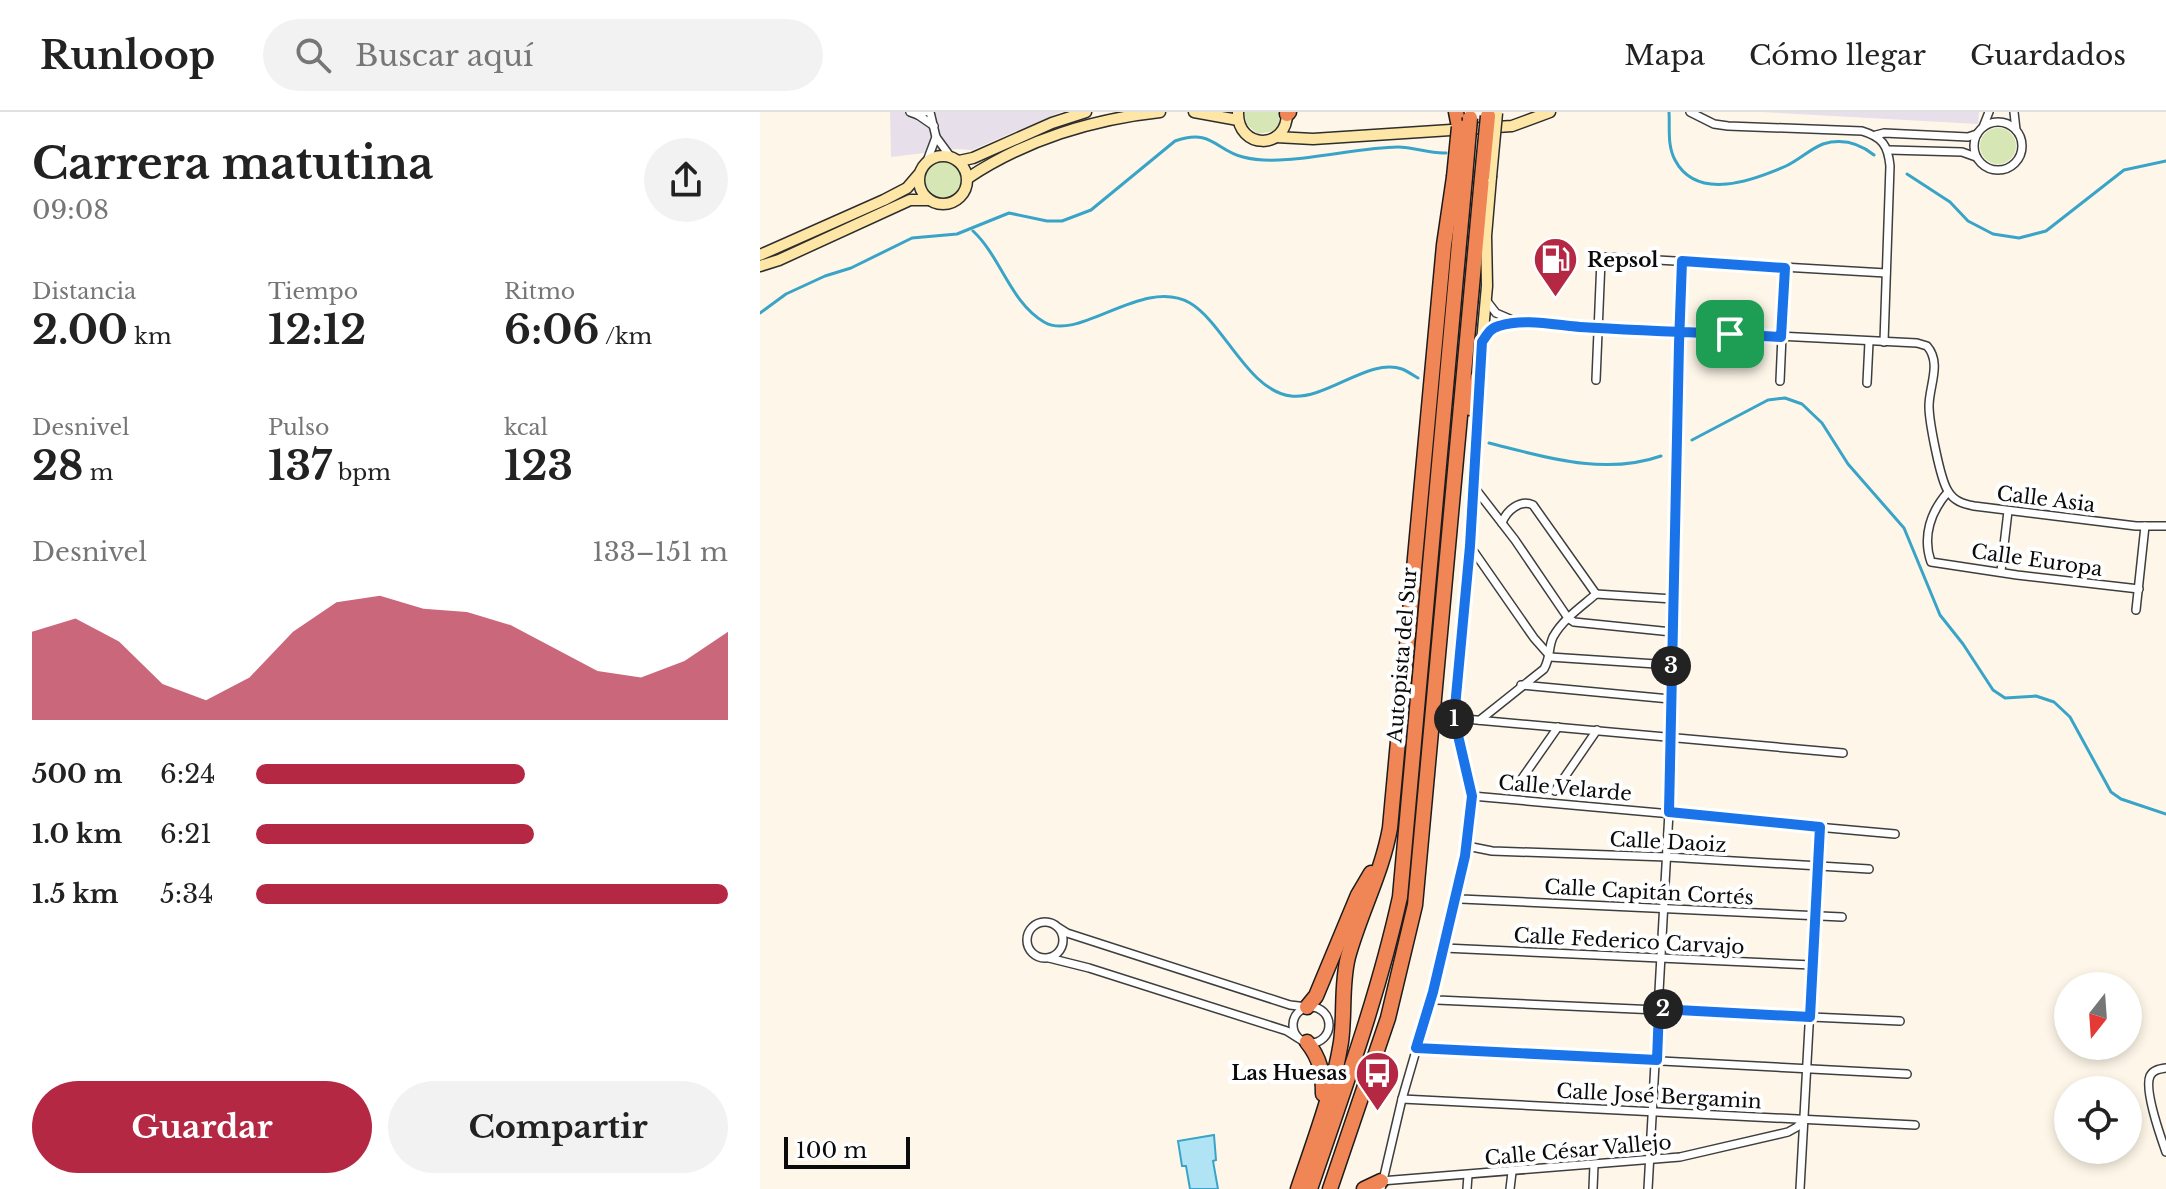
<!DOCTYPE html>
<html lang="es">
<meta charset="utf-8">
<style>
:root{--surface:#fff;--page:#f2f2f2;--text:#222;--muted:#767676;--line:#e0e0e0;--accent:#b52844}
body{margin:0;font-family:"Libre Baskerville",serif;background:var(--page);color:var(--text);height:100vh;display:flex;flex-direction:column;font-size:30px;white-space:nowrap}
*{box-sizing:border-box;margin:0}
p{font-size:26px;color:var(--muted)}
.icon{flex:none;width:44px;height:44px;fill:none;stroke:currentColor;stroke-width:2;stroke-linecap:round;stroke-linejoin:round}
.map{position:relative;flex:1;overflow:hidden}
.side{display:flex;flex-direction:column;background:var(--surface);width:760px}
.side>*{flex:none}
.needle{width:52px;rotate:197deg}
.tools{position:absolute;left:1294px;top:860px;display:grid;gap:16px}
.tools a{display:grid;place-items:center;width:88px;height:88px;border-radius:50%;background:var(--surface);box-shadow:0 4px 12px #0003;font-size:40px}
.scale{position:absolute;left:24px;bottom:20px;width:126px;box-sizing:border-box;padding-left:8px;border:4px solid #0b0b0b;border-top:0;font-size:22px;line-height:28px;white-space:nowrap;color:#0b0b0b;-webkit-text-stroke:6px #fff;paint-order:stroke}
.pin{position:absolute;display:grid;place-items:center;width:68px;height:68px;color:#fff;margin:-34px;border-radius:16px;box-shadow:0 4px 12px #0006}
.km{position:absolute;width:40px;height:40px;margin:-20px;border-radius:50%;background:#222;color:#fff;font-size:22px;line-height:40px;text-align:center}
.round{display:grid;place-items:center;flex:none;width:84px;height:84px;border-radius:42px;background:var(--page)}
.headline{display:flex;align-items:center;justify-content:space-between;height:136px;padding:0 32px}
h1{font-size:44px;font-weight:800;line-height:60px}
.stats{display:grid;grid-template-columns:repeat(3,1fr);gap:12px;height:136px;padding:8px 32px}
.stats div{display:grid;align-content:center}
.stats b{font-size:40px;font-weight:800}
.stats small{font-size:22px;font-weight:400}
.stats p{font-size:22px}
.chart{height:224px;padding:16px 32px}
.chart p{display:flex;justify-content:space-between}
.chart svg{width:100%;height:144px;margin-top:8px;fill:var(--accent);opacity:.7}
.primary-button{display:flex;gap:16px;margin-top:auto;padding:16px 32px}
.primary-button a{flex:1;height:92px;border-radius:48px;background:var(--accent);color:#fff;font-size:32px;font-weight:800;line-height:92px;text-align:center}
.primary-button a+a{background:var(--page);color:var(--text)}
ul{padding:0 32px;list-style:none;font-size:26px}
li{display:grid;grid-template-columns:128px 96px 1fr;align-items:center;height:60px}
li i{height:20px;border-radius:10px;background:var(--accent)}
header{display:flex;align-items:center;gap:48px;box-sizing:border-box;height:112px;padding:0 40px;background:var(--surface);border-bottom:2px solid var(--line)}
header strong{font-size:38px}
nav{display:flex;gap:44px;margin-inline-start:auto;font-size:28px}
.search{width:560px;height:72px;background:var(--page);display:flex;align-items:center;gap:20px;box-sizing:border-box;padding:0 28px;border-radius:44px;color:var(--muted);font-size:30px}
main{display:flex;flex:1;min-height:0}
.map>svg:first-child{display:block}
.industrial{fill:#e7dfea}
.green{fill:#d6e7b5}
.water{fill:#b0e4f4;stroke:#39a4c8;stroke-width:2}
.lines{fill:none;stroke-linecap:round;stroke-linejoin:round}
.stream{stroke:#39a4c8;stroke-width:3}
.street-casing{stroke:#3e3e3e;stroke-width:10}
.secondary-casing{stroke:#2d2d2d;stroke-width:13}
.highway-casing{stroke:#1c1c1c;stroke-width:17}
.street{stroke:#fff;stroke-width:7}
.secondary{stroke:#fde6a6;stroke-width:10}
.highway{stroke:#f08555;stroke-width:14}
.secondary-bridge-casing{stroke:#2d2d2d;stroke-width:13;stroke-linecap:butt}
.highway-bridge-casing{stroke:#1c1c1c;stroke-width:17;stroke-linecap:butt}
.secondary-bridge{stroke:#fde6a6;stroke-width:10}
.highway-bridge{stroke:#f08555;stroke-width:14}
.route-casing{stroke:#fff;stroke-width:16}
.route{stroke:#1a73e8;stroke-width:10}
.labels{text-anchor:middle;stroke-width:8;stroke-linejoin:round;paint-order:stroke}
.poi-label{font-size:20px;font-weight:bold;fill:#0b0b0b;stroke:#fff;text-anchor:start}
.street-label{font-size:20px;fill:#0b0b0b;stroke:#fff}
</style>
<header>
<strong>Runloop</strong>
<div class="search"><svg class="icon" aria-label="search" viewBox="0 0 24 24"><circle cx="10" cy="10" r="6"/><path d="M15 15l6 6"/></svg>Buscar aquí</div>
<nav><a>Mapa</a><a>Cómo llegar</a><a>Guardados</a></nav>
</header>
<main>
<section class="side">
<div class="headline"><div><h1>Carrera matutina</h1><p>09:08</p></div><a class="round"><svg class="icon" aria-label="share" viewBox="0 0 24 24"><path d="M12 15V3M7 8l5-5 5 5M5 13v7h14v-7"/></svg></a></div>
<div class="stats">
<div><p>Distancia</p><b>2.00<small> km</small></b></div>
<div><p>Tiempo</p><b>12:12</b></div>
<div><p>Ritmo</p><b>6:06<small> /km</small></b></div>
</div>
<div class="stats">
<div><p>Desnivel</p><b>28<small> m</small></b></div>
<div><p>Pulso</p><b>137<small> bpm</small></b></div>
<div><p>kcal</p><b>123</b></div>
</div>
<div class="chart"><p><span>Desnivel</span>133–151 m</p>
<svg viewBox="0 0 160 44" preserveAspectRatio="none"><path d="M0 44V17L10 13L20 20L30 33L40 38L50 31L60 17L70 8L80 6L90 10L100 11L110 15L120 22L130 29L140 31L150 26L160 17V44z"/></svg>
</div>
<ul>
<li><b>500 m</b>6:24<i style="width:57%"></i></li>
<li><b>1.0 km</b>6:21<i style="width:59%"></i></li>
<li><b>1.5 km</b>5:34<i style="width:100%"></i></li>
</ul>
<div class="primary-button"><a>Guardar</a><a>Compartir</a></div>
</section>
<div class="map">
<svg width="1406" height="1077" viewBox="0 0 1406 1077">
<rect width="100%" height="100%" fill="#fef7e9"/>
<g class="industrial">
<path d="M130 0H301L212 38 197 37 131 45Z"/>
<path d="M1002 0H1219L1218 12Z"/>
</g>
<g class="green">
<path d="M484 0H521L519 12 513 19 498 22 487 13Z"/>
<circle cx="1238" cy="34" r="18"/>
<circle cx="183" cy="67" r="19"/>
</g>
<path class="water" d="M454 1023 456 1048 453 1049 458 1077H430L426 1054H422L418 1029Z"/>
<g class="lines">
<g class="stream">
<path d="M909 0C910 16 907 33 915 48 937 90 994 68 1026 54 1039 48 1050 37 1063 32 1083 26 1099 31 1114 43"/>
<path d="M1147 62 1190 90 1208 109 1233 122 1259 126 1286 119 1364 58 1406 49"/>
<path d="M213 119C241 145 250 190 284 210 319 231 383 164 430 191 464 211 488 279 531 284 566 288 610 245 642 257 647 259 653 263 658 266"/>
<path d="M0 201 26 182 65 164 91 156 152 126 197 122 249 101 287 109H302L331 98 415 29C452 16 455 38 483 45 523 56 594 35 638 35 654 35 670 42 686 41"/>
<path d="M932 328 1008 288 1025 286 1042 292 1062 311 1088 352 1144 416 1180 503 1203 532 1233 578 1245 586 1276 584 1294 590 1310 605 1351 680 1361 687 1406 702"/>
<path d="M729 331C785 345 844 364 901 344"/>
</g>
<defs>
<g id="street">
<path d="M150 0 158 3 165 0"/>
<path d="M170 0 176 25 190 44"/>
<path d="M930 0 954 12 968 14 1102 19C1122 25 1128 33 1130 54L1124 230"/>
<path d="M1254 0 1256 18"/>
<path d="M158 3 174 14"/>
<circle cx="1238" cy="34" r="24"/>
<path d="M1223 15 1229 0"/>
<path d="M1116 23 1124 21 1208 25 1217 22"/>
<path d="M1129 38 1202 40 1216 45"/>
<path d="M167 49 176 25"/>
<path d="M726 188 736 201 757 210"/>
<path d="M718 267C721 231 719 216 759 211L1157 231 1167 234C1182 251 1169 274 1169 294 1169 309 1180 367 1188 379 1194 389 1203 392 1214 394L1376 414H1406"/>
<path d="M836 268 841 148 845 145 1126 161"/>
<path d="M1020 269 1025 156"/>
<path d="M1107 271 1109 230"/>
<path d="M714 375 755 428 808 506 814 510 912 520"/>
<path d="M1188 380C1171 399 1162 424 1171 450L1257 463 1379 477"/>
<path d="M742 411C746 399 760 387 773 393L836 482"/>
<path d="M710 434 774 526 789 543"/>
<path d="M1241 459 1248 399"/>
<path d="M836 482 913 487"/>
<path d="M1376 498 1385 414"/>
<path d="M790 545 911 553"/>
<path d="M761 573 910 587"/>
<path d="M694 606 1083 641"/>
<path d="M720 608 784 557C791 544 788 536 793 525 803 507 821 495 836 482"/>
<path d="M756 675 798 615"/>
<path d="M795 679 837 618"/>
<path d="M712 684 1135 722"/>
<path d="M707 734 732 739 907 745 1109 757"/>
<path d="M696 785 701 787 1082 805"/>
<circle cx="285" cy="828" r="18"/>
<path d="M299 816 307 821 530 893 547 895"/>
<path d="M684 836 1052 853"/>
<path d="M289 846 329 856 527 919 538 926"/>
<path d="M671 885 677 888 1140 909"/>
<circle cx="551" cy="913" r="18"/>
<path d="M656 936 1147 962"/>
<path d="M1406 956C1399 957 1393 958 1390 964 1384 978 1401 1026 1406 1040"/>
<path d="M642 987 1155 1013"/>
<path d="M621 1069 920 1045 1028 1020 1037 1015 1044 1007"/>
<path d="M621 1077 642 987 673 880 707 734 712 684 694 606 710 434 717 288"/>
<path d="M707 1077 708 1063"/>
<path d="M750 1077 752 1060"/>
<path d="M833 1077 834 1053"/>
<path d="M888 1077 909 700 922 149"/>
<path d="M1040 1077 1060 715"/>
</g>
<g id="secondary">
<path d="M434 0 478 8"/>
<path d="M478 0C477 38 528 39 527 0"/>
<path d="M516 25 553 27 752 14 790 0"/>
<circle cx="183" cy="68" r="24"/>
<path d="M199 49 213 46 292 11 326 0"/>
<path d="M208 66C265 28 333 7 400 0"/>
<path d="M0 143 124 88 147 76 159 62"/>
<path d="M0 154 19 148 150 88H169"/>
<path d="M722 230 727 174 726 124 731 65"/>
</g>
<g id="highway">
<path d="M696 0 699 15"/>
<path d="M527 2 529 0"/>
<path d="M710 296 718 265"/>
<path d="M547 895 556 884 598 783 611 761"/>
<path d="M547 930C560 946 563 961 563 982"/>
<path d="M538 1077C554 1029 573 980 581 930 585 901 581 873 588 845 600 801 622 761 630 716L684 133 694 65"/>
<path d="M550 1077C583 980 618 885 640 785L705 65"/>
<path d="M570 1077 628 906 655 793 722 65"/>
<path d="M604 1077 621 1069"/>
</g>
</defs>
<use href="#street" class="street-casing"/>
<use href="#secondary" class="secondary-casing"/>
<use href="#highway" class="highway-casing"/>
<use href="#street" class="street"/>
<use href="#secondary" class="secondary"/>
<use href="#highway" class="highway"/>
<defs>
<path id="secondary-bridge" d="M731 65 737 1"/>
<g id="highway-bridge">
<path d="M694 65 699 15"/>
<path d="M705 65 710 6"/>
<path d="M722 65 728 4"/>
</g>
</defs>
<use href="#secondary-bridge" class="secondary-bridge-casing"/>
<use href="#highway-bridge" class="highway-bridge-casing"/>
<use href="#secondary-bridge" class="secondary-bridge"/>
<use href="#highway-bridge" class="highway-bridge"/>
</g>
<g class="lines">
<defs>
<path id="route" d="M970 222C920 220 870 218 820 215 795 213 763 206 739 214 730 216 727 223 722 230L710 434 694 606 712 684 705 744 673 880 656 936 897 948 899 897 1050 905 1060 715 909 700 919 232 922 149 1025 156 1021 225 970 222"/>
</defs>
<use href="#route" class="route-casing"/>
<use href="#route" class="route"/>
</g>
<defs>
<symbol id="fuel-pin" viewBox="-11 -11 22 30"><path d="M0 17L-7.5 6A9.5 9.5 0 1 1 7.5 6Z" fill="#b52844" stroke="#fff"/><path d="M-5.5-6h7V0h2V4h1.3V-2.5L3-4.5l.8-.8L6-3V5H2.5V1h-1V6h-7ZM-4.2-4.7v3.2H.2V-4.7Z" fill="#fff"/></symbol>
<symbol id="bus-pin" viewBox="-11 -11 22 30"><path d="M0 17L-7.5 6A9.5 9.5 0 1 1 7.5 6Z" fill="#b52844" stroke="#fff"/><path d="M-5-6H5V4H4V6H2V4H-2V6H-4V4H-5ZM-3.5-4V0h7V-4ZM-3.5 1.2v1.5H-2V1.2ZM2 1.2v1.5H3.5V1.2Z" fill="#fff"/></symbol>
</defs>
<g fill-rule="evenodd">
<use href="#fuel-pin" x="770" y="122" width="51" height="69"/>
<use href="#bus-pin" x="592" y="936" width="51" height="69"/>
</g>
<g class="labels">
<g class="poi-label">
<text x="827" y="155">Repsol</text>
<text x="587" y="968" text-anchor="end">Las Huesas</text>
</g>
<g class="street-label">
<text transform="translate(1286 387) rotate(7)" y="7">Calle Asia</text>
<text transform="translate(1277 448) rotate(8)" y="7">Calle Europa</text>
<text transform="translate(642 543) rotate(-85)" y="7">Autopista del Sur</text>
<text transform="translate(805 676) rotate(5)" y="7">Calle Velarde</text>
<text transform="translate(908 730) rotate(3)" y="7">Calle Daoiz</text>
<text transform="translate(889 780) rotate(3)" y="7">Calle Capitán Cortés</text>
<text transform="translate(869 829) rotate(3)" y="7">Calle Federico Carvajo</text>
<text transform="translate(899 984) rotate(3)" y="7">Calle José Bergamin</text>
<text transform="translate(818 1038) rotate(-5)" y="7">Calle César Vallejo</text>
</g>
</g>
</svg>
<div class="tools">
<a><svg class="needle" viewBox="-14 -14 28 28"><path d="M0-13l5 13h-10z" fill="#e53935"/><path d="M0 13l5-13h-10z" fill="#767676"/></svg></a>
<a><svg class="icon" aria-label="locate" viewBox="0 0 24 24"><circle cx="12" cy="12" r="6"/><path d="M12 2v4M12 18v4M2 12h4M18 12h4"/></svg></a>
</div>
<div class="scale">100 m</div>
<div class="pin" style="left:970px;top:222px;background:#1e9e55"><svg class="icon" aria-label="arrive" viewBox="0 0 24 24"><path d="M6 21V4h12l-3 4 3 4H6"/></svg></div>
<b class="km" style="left:694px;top:607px">1</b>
<b class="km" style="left:903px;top:897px">2</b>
<b class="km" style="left:911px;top:554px">3</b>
</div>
</main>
